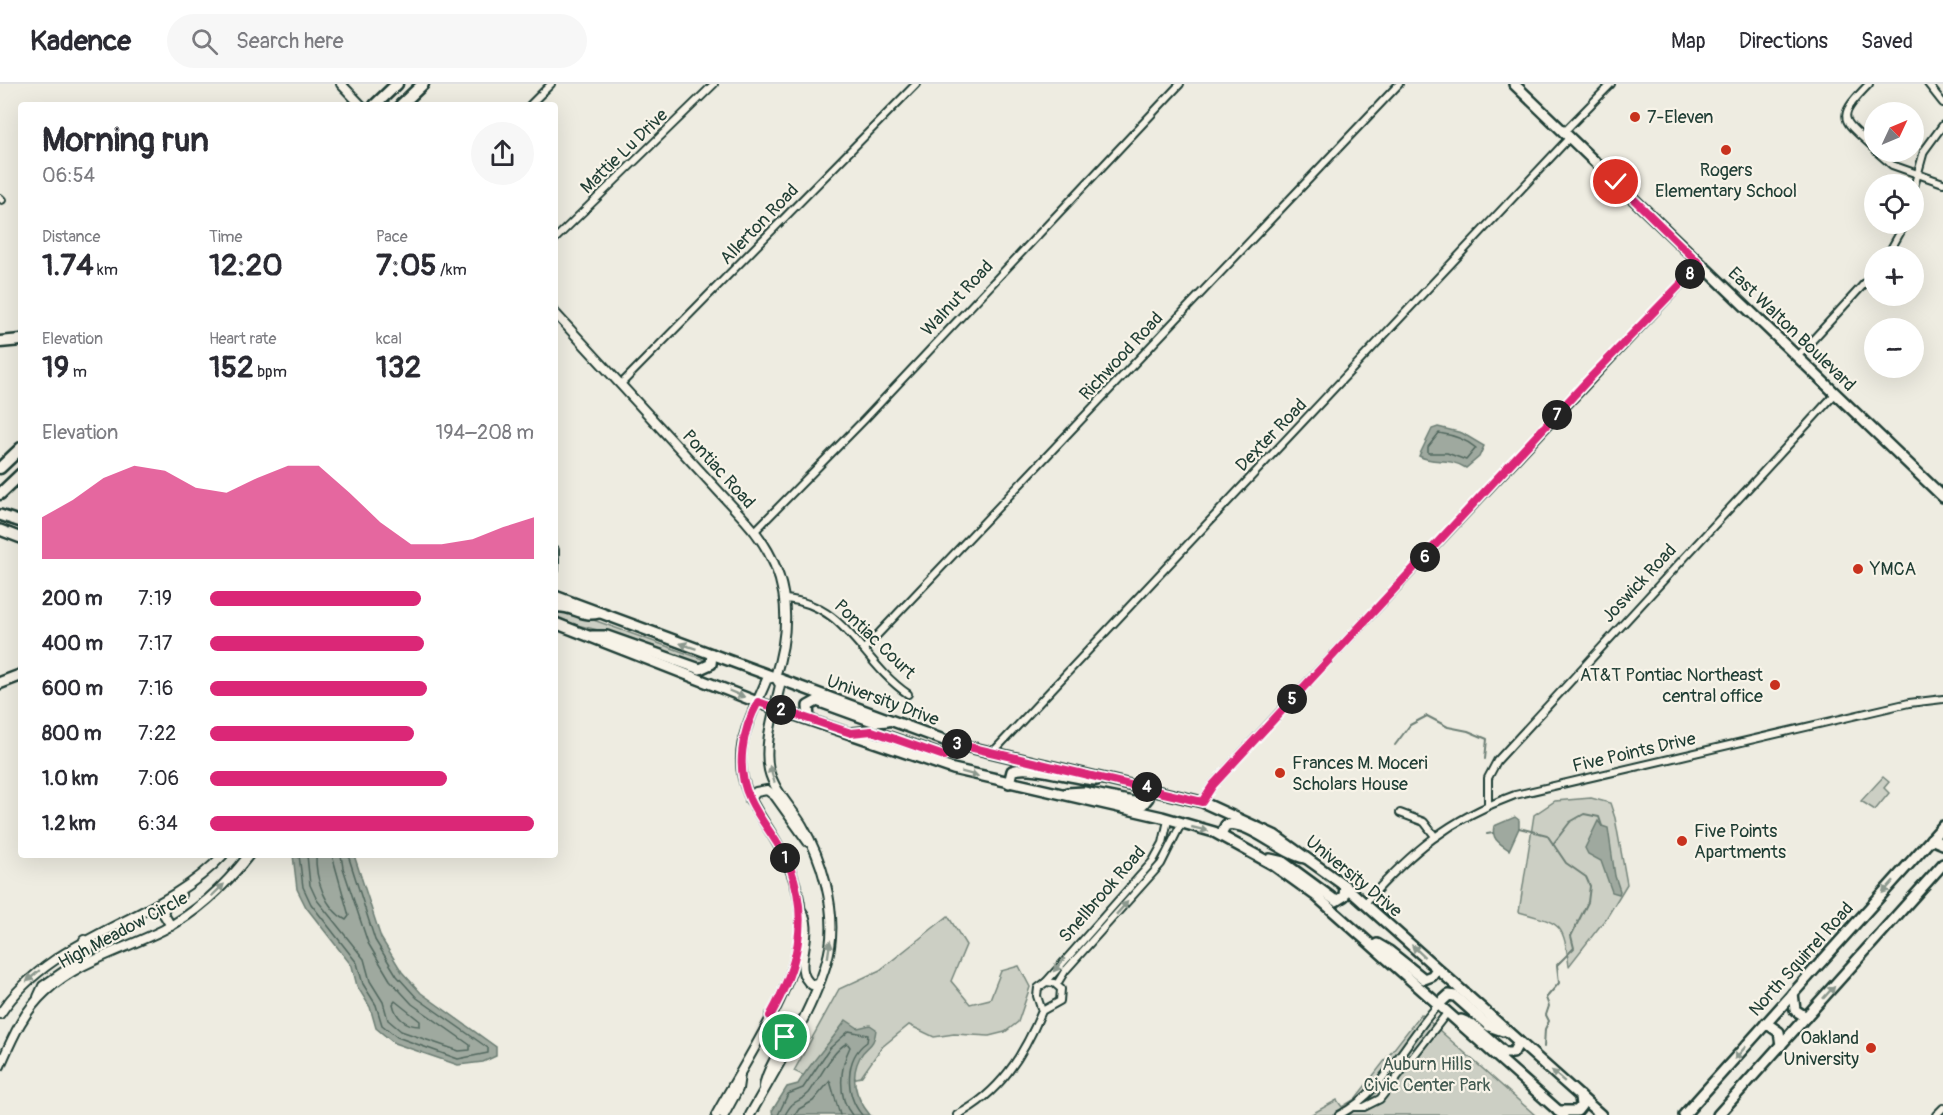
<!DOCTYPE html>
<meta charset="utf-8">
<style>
:root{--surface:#fff;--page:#f7f7f7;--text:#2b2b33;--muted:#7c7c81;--line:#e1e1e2;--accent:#db2777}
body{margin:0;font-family:Pangolin,sans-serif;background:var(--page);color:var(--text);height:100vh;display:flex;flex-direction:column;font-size:22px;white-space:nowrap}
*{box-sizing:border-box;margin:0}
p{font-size:20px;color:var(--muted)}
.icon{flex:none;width:33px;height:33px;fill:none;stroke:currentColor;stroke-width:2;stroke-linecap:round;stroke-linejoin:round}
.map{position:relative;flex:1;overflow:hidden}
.drawer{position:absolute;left:18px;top:18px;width:540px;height:756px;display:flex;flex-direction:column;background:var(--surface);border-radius:6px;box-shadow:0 6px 24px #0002}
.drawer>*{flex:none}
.needle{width:39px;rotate:46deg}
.tools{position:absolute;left:1864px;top:18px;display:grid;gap:12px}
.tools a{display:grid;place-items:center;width:60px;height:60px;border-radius:50%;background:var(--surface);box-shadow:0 6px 24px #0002;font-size:30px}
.pin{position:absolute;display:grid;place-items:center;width:51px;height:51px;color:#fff;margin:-26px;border:3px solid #fff;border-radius:50%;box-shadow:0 2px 6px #0007}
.km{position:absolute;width:30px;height:30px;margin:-15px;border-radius:50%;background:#222;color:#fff;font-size:16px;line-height:30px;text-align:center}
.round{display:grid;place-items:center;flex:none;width:63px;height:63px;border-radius:32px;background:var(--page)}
.summary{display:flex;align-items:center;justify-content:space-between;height:102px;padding:0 24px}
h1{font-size:33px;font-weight:700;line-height:45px}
.stats{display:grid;grid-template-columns:repeat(3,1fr);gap:9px;height:102px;padding:6px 24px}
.stats div{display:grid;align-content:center}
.stats b{font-size:30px;font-weight:700}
.stats small{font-size:16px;font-weight:400}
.stats p{font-size:16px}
.chart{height:168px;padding:12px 24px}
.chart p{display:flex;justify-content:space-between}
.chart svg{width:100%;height:108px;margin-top:6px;fill:var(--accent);opacity:.7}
ul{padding:0 24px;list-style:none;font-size:20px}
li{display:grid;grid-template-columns:96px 72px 1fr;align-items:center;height:45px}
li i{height:15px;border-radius:8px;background:var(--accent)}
header{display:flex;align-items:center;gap:36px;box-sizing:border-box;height:84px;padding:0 30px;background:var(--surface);border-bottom:2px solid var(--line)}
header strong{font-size:28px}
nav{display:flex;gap:33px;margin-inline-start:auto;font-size:21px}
.search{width:420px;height:54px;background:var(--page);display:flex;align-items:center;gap:15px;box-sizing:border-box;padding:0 21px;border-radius:33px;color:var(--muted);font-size:22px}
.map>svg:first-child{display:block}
.green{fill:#cccfc4;stroke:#76867c;stroke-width:1.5}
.water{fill:#9fa99f;stroke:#6c7e74;stroke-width:1.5}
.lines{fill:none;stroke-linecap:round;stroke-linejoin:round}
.shore{stroke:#52685f;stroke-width:1.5}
.stream{stroke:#6c7e74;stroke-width:2}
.minor-casing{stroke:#1f3d34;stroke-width:10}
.tertiary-casing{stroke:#1f3d34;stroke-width:12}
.secondary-casing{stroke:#1f3d34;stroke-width:14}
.motorway-casing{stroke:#1f3d34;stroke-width:15}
.minor{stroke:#f7f3e8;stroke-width:6}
.tertiary{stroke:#f7f3e8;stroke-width:8}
.secondary{stroke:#f7f3e8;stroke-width:9}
.motorway{stroke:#f7f3e8;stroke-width:10}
.oneway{fill:#8b988e}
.route-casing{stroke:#fff;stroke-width:12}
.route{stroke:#db2777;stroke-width:8}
.poi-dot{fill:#c8321e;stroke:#f7f3e8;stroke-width:2}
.labels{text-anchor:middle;stroke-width:4.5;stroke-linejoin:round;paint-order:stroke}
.poi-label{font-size:18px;fill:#1f3d34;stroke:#f7f3e8;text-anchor:start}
.street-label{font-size:18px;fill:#1f3d34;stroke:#f7f3e8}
.park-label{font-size:18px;fill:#425a51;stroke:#f7f3e8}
</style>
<header>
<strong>Kadence</strong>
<div class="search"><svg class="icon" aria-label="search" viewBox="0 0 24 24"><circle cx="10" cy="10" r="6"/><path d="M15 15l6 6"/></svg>Search here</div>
<nav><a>Map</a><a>Directions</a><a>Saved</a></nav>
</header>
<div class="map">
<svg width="1943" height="1031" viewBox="0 0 1943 1031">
<rect width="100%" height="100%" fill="#eeece1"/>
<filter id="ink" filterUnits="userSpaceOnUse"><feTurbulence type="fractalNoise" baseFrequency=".0167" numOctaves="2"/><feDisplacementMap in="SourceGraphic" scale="12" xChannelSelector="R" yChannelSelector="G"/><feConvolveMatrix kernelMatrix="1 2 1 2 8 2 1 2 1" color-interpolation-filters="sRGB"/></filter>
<g filter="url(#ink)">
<g class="green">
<path d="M563 525 705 576 698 579 627 553 573 540 556 532 559 526Z"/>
<path d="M1883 693 1889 698 1884 704 1889 709 1875 726 1861 717Z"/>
<path d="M1591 714 1610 719 1615 734 1627 800 1607 833 1569 882C1563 838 1562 840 1519 828L1534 731 1555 717Z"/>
<path d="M948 832 966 861 951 897 970 920 990 915 1001 887 1019 882 1030 903 1018 938 1005 948 989 952 954 950 934 953 909 941 882 963 861 993 824 1001 794 987 839 905 880 886Z"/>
<path d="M1421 930 1535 1031H1310L1337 1016 1342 1023 1355 1015Z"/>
</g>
<g class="water">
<path d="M1438 343 1462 349 1484 362 1479 373 1466 384C1446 372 1435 381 1419 372L1432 345Z"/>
<path d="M1515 733 1519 736V744L1509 766C1499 759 1491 755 1494 742Z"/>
<path d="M1598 737 1602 742 1608 744 1615 792 1620 807 1619 810 1612 808 1601 777 1588 770 1585 764Z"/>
<path d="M293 771H354L381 854 402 888 421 909 496 963V972L483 978 458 981 394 959 376 944 370 923 357 902 352 882 306 823 297 805Z"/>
<path d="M846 936 858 944 870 941 876 945C874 965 867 960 860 973 849 994 856 1014 870 1031H773L772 1027 787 1003 798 1000C812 976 832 957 846 936Z"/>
</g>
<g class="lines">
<g class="shore">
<path d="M1439 349C1452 351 1467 356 1476 364L1466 376 1447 369H1428V363Z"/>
<path d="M299 771 303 803 311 820 357 879 363 900 376 921 382 941 397 953 458 975 488 969V964L417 914 397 892 375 856 348 771"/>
<path d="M307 771 310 801 317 816 364 875 370 897 383 918 388 936 401 947 459 967 470 966V961L412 920 390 896 368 859 343 784 341 771"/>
<path d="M316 771C315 794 325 825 346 836L349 832 332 771"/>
<path d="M395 917 420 937V942C406 942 396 934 393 920Z"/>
<path d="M778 1031 788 1010 803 1004 830 964 849 947 868 951 867 958C844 974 845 1011 862 1031"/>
<path d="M785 1031C794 1013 799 1020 809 1009 820 994 831 968 847 959L850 963C840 983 837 1013 852 1031"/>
<path d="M795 1031 799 1025 813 1017 830 997 840 1031"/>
</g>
<g class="stream">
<path d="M1395 661 1410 641 1427 632 1448 643 1468 647 1487 655 1485 675"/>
<path d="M1519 744 1547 751 1566 779 1586 793 1590 802 1588 818 1571 852 1574 864 1557 881 1559 899 1546 914 1549 922 1546 931 1549 937 1545 945 1544 963"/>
<path d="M1487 750 1493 749"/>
<path d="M1553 760 1570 738 1584 730 1599 733 1602 742"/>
</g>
<defs>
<g id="minor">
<path d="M1869 0C1834 36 1842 34 1875 65"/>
<path d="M1928 0 1943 19"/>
<path d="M530 21 551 0"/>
<path d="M1564 48 1611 0"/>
<path d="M1877 68 1892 81 1943 99"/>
<path d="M1914 103 1924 67 1943 41"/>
<path d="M0 114 2 116"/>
<path d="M555 155 714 0"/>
<path d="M1887 172 1905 140"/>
<path d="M1797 273 1875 188"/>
<path d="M621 300 916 0"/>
<path d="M755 447 864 336 1180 0"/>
<path d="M555 466V486"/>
<path d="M785 515C847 520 861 578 908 610"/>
<path d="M864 565 1399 0"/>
<path d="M992 669 1570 53"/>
<path d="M1202 718 1213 701 1278 630 1700 180"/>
<path d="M1488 721V694L1497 677 1836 309"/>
<path d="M1400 729 1424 738 1434 751"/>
<path d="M1365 819C1411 768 1449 735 1515 711L1909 619 1943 615"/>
<path d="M1046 898 1153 777 1163 759 1168 736"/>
<path d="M1057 900 1065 887 1161 780 1181 740"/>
<path d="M1354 1023H1364L1380 1015 1447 929"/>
<path d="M957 1031C1000 1009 1023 972 1042 927L1037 912 1038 904 1046 898 1054 899 1061 905 1060 917 1042 927"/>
<path d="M1339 1031C1382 1010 1406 956 1438 921"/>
<path d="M1936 1031 1943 1024"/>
</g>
<g id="tertiary">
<path d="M341 0 361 21"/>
<path d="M555 229 745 436C788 483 794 534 775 593"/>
<path d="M750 716 756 708 767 706 775 712 808 758"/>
<path d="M800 825C819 847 788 885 812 901L819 900"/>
<path d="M171 842 163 829 166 821 181 811"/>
<path d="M38 913 43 902 89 870V864L84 856"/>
<path d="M0 930C54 848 159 840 223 771"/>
<path d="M0 982C12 955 23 928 45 908 78 877 123 866 163 846 198 828 225 802 249 771"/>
<path d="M764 1003C766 982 786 965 784 944L770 932"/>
<path d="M716 1031C744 979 800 899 801 841 802 813 791 783 777 759 762 732 741 710 741 677 740 649 757 620 767 595L775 593"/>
<path d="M724 1031 738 1005 740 991"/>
<path d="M750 1031C775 986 822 912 830 863 836 823 822 775 802 741 791 723 774 707 769 686 763 660 775 626 780 601L775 593"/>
</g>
<g id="secondary">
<path d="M1514 0 1943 413"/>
<path d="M0 431 21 438"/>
<path d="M0 446 21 454"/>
<path d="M555 512 952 659 1202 718 1274 751 1345 802 1601 1031"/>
<path d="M555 523C571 520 581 534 599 529"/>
<path d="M555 539 757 618 953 685 1162 733 1214 748 1272 780 1315 811 1563 1031"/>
<path d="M592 552H607L700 585 711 580 712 570"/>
<path d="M809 635 808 622 817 617 875 638 888 637"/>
<path d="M853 649 872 647 944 672 950 668 952 659"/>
<path d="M1009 699 1012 687C1028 679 1076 696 1097 696"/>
<path d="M1067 709 1084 708 1143 720 1148 714 1143 702"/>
<path d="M1221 751 1226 741C1249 736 1280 769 1305 774"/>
<path d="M1931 755 1943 760"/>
<path d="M1270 775 1283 778 1336 817 1344 812 1345 802"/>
<path d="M1377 860 1389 867 1424 895 1432 892 1437 885"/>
<path d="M1793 909 1795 926 1806 933"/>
<path d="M1438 921 1449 911 1455 912 1489 942 1503 947"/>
<path d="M1461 936 1473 941 1505 969H1513L1519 958"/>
<path d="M1766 939 1779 948 1781 961"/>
<path d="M1558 1027H1577L1581 1022 1580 1012"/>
<path d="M1684 1031 1943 742"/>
<path d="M1718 1031 1943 780"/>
</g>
<g id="motorway">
<path d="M375 21 397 0"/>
<path d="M401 21 423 0"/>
<path d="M0 258 21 256"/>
<path d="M0 384 21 364"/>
<path d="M0 410 21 390"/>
<path d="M0 599 21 591"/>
</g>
</defs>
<use href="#minor" class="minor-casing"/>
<use href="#tertiary" class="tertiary-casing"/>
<use href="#secondary" class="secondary-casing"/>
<use href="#motorway" class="motorway-casing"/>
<use href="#minor" class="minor"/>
<use href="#tertiary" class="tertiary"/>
<use href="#secondary" class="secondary"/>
<use href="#motorway" class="motorway"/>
</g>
<defs><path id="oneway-solid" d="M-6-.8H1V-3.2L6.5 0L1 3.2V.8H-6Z" transform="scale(1.5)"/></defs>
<g class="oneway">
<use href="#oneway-solid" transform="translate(688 562) rotate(-161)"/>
<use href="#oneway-solid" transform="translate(737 610) rotate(23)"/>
<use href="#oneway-solid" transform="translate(772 690) rotate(-107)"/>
<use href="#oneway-solid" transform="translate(970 690) rotate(15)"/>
<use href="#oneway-solid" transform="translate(1200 745) rotate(13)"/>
<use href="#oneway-solid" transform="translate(1888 803) rotate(132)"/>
<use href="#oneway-solid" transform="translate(218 806) rotate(-44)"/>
<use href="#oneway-solid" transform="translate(1122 824) rotate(-48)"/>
<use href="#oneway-solid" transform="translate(829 865) rotate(-82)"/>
<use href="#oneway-solid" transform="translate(1418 867) rotate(-137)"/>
<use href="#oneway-solid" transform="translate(1059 881) rotate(130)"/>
<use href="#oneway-solid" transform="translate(33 892) rotate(139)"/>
<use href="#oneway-solid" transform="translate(1829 908) rotate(-48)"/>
<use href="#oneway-solid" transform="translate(1740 969) rotate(132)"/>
<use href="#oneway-solid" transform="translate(1558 992) rotate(-139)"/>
</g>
</g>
<g class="lines" filter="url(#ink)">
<defs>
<path id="route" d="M785 953 784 944 770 932C797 884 810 837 790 783 780 758 761 739 750 715 735 685 742 647 758 618L851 649 872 647 944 672 950 668 952 659 1202 718 1213 701 1589 295 1700 180 1616 98"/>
</defs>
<use href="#route" class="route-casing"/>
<use href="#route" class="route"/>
</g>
<g class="poi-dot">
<circle cx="1635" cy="33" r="6"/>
<circle cx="1726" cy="66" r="6"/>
<circle cx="1858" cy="485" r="6"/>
<circle cx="1775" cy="601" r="6"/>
<circle cx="1280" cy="689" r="6"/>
<circle cx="1682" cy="757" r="6"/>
<circle cx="1871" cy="964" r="6"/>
</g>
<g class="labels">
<g class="poi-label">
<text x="1647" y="39">7-Eleven</text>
<text x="1726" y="92" text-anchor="middle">Rogers<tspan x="1726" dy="21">Elementary School</tspan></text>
<text x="1870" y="491">YMCA</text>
<text x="1763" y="597" text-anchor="end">AT&amp;T Pontiac Northeast<tspan x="1763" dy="21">central office</tspan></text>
<text x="1292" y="685">Frances M. Moceri<tspan x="1292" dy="21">Scholars House</tspan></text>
<text x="1694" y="753">Five Points<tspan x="1694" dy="21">Apartments</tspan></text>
<text x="1859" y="960" text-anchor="end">Oakland<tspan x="1859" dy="21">University</tspan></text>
</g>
<g class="street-label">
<text transform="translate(624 67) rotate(-44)" y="6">Mattie Lu Drive</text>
<text transform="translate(759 140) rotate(-46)" y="6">Allerton Road</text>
<text transform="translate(957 214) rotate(-47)" y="6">Walnut Road</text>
<text transform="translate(1792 245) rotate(44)" y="6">East Walton Boulevard</text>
<text transform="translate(1121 272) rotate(-47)" y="6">Richwood Road</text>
<text transform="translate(1271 351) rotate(-46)" y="6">Dexter Road</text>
<text transform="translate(719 385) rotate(48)" y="6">Pontiac Road</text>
<text transform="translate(1639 499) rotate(-47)" y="6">Joswick Road</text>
<text transform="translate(875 555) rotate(44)" y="6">Pontiac Court</text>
<text transform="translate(883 616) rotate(20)" y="6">University Drive</text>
<text transform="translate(1634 668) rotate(-13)" y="6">Five Points Drive</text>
<text transform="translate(1354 792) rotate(39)" y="6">University Drive</text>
<text transform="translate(1102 810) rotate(-49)" y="6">Snellbrook Road</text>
<text transform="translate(123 846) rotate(-28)" y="6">High Meadow Circle</text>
<text transform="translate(1801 875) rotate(-48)" y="6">North Squirrel Road</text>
</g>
<g class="park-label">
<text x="1427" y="986">Auburn Hills<tspan x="1427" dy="21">Civic Center Park</tspan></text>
</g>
</g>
</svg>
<div class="tools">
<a><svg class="needle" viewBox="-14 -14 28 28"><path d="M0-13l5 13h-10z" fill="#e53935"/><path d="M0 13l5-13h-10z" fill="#7c7c81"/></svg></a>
<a><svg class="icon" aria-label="locate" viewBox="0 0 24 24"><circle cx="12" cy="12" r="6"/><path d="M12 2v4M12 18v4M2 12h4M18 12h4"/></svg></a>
<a>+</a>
<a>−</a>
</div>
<div class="pin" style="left:785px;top:953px;background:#1e9e55"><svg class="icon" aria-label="arrive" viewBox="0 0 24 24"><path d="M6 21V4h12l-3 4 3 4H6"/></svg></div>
<div class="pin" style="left:1616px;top:98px;background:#d93025"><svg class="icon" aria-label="check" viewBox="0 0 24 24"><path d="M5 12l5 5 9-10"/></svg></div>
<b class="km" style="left:785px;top:774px">1</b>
<b class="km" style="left:781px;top:626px">2</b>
<b class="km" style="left:957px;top:660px">3</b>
<b class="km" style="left:1147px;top:703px">4</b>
<b class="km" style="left:1292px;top:615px">5</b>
<b class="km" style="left:1425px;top:473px">6</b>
<b class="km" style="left:1557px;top:331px">7</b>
<b class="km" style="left:1690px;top:190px">8</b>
<section class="drawer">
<div class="summary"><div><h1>Morning run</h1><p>06:54</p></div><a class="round"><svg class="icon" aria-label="share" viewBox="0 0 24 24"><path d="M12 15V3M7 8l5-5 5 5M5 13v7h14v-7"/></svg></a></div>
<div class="stats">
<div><p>Distance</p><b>1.74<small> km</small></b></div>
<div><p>Time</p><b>12:20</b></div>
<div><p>Pace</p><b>7:05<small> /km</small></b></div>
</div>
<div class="stats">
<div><p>Elevation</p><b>19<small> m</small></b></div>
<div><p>Heart rate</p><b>152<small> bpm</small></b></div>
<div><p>kcal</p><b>132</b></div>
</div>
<div class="chart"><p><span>Elevation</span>194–208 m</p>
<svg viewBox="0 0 160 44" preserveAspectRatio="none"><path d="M0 44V27L10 20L20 11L30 6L40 8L50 15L60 17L70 11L80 6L90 6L100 17L110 29L120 38L130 38L140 36L150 31L160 27V44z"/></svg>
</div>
<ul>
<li><b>200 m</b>7:19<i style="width:65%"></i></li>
<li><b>400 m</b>7:17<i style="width:66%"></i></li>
<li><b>600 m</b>7:16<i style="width:67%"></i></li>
<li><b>800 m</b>7:22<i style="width:63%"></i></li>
<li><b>1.0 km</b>7:06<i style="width:73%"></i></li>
<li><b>1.2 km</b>6:34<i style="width:100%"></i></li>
</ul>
</section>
</div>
